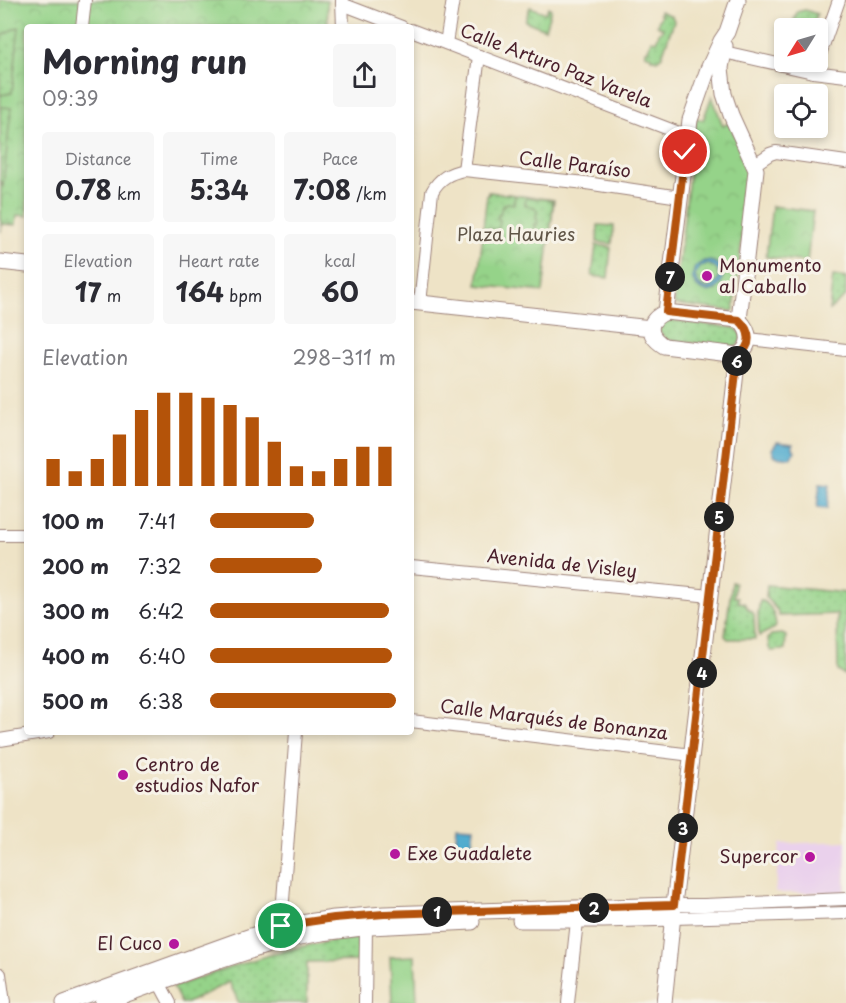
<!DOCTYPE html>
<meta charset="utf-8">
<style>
:root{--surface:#fff;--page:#f7f7f7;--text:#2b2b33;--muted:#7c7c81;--accent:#b45309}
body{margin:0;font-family:"Playpen Sans",sans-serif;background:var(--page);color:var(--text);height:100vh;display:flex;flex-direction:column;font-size:22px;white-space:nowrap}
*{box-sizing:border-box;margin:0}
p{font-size:20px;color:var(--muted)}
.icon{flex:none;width:33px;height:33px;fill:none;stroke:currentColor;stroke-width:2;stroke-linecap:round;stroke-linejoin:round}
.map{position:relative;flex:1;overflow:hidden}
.details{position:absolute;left:24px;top:24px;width:390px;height:711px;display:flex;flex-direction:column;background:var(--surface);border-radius:6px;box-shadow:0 3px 9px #0003}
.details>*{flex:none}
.needle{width:39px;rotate:233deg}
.fabs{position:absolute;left:774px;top:18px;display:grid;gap:12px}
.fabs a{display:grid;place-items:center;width:54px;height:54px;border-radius:6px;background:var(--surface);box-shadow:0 3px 9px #0003;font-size:30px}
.pin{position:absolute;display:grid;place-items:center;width:51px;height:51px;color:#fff;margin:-26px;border:3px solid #fff;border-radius:50%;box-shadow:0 2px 6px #0007}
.km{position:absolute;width:30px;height:30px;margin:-15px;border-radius:50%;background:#222;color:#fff;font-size:16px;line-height:30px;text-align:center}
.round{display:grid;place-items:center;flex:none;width:63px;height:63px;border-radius:6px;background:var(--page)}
.summary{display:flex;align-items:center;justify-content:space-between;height:102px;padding:0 18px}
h1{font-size:33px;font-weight:700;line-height:45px}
.metrics{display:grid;grid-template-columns:repeat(3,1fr);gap:9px;height:102px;padding:6px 18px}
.metrics div{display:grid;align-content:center;border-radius:6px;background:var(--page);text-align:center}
.metrics b{font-size:26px;font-weight:700}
.metrics small{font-size:16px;font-weight:400}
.metrics p{font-size:16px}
.chart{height:168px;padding:12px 18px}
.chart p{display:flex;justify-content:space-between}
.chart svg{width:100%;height:108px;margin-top:6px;stroke:var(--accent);stroke-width:6}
ul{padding:0 18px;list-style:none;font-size:20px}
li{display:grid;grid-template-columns:96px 72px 1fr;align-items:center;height:45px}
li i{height:15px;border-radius:8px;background:var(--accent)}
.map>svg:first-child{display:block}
.built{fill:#ead1ec}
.park{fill:url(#park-crowns);stroke:#70795a;stroke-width:1.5}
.garden{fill:url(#garden-dots);stroke:#70795a;stroke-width:1.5}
.pitch{fill:#95d389;stroke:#70795a;stroke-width:1.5}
.water{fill:#50abce;stroke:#4d657c;stroke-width:1.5;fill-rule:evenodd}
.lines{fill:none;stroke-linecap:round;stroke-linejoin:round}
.minor-casing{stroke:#9c8178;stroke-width:14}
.major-casing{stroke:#9c8178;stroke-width:17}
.minor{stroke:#fff;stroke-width:12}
.major{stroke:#fff;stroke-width:15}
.route-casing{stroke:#fff;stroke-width:12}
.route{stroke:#b45309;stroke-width:8}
.poi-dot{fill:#b5179e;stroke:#f7f3e8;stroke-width:2}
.labels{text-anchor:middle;stroke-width:6;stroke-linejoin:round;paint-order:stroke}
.street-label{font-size:18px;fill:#4a1f2b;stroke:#f7f3e8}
.park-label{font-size:18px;fill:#605547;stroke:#f7f3e8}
.poi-label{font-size:18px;fill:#4a1f2b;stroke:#f7f3e8;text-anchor:start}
</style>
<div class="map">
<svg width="846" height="1003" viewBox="0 0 846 1003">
<defs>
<pattern id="park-crowns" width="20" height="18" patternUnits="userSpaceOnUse" patternTransform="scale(1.5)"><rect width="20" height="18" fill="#95d389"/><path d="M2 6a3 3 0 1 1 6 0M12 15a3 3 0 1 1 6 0" fill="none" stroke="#82b576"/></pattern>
<pattern id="garden-dots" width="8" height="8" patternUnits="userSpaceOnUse" patternTransform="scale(1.5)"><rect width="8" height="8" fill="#95d389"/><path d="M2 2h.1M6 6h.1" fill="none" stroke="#82b576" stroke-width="1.8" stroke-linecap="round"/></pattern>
</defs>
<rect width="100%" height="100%" fill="#f7f3e8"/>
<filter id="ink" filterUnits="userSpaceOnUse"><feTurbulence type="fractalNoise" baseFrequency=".0167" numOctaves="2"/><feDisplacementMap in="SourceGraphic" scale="12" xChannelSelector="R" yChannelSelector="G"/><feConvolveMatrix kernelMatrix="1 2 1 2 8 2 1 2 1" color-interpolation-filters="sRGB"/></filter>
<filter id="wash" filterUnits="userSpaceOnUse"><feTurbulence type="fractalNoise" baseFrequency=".008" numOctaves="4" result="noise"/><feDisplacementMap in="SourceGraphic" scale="24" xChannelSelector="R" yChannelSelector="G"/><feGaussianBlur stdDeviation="1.35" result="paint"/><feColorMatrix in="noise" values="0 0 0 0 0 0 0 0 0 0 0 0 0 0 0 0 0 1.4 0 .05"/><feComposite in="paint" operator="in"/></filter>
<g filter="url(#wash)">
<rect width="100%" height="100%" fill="#eee3c6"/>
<path class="built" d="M846 841 845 892 775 893 780 844Z"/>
<g class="park">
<path d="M0 0H327L328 27H27V216L17 215 16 225 2 224 1 232Z"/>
<path d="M712 96 723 126 729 123 750 166 734 310 732 311 674 304 696 118 703 120Z"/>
<path d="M488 192 554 200 543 292 477 285Z"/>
<path d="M772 206 813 211 807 262 766 257Z"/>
</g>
<g class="garden">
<path d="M530 7 546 13 548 7 551 9 545 29 525 21Z"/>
<path d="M805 10 817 14 811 28H791L797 12Z"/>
<path d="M660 11 672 16 674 21 662 56 657 60 651 58V56L645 54 646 50H648L651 40 656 41 660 31H662L663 29 657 25 661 15 659 14Z"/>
<path d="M19 27 12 93 0 95V38L15 28Z"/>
<path d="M3 107 11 108 3 186 0 179V108Z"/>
<path d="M489 192 515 195 514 204 507 203 502 206 500 215H498V219L500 220 499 228 497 229 483 228 487 195H489Z"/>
<path d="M526 197 552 200V203H553L550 236 535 233V224H537L538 220 536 219 537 210 534 207 525 205Z"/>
<path d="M598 225 614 226 612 244 597 242Z"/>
<path d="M596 245 611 247 608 278 592 276Z"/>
<circle cx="707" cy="276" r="12"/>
<path d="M833 276 846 278V296L829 310Z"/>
<path d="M669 320 735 328C743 333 743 342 735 347L667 340 659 331 661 323Z"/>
<path d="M732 582 735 583 734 597H738V602L744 603 748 609 754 614 755 639H728L725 636Z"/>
<path d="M767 585 846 593V676L838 671 837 614 779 616 777 610 766 598Z"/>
<path d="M760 600C772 604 775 615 776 626L775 628 759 636 758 613Z"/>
<path d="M782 634 786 636 785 649 782 650 771 651 769 648 768 639 771 635Z"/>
<path d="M355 938C363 943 362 952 362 961L307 962V1003H239L229 982 187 1003H181L173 987C233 966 292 944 355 938Z"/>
</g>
<path class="pitch" d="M415 956 417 1002 392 1003 390 957Z"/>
<g class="water">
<path d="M704 261C731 259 726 296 704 291 697 289 694 284 692 277L695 267ZM706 264C738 269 703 308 695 276L699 268Z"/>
<path d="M777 442 793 444V448L795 451 792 455 791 458 775 456 772 449Z"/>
<path d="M820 483 830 484 827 509 817 508Z"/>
<path d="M457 826 474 827 471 851 455 848Z"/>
</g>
</g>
<g filter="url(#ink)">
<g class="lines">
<defs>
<g id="minor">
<path d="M342 0 343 27"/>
<path d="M342 4 402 27"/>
<path d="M82 27 85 0"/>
<path d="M411 30 687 136"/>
<path d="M446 43 453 0"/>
<path d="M724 52 813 72 846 76"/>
<path d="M818 60 839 0"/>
<path d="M755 164 770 154 776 152 846 162"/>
<path d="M464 170 479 56"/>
<path d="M420 303 432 192C439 178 450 173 464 170L586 183 680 197"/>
<path d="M749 339 846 350"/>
<path d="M0 535H27"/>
<path d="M411 567 711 596"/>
<path d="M411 721 692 755"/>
<path d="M0 740 49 732"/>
<path d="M674 905H704L846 899"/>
<path d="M673 918 846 913"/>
<path d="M281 926 296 732"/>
<path d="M0 974 4 1003"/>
<path d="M155 975 170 1003"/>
<path d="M365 1003 366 927"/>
<path d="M568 1003 578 912"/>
</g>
<g id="major">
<path d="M725 46 721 68 724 94 731 115 756 170 739 320"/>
<path d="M0 262 27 265"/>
<path d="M411 302 651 328"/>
<path d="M666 312 690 120 708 69 721 41 727 32 738 0"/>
<path d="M666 312 739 320C751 331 752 346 738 355L664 346C646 335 647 320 666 312Z"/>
<path d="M520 920H603L673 918"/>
<path d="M64 1003 242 939 281 926 334 918 384 914 674 905"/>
<path d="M102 1003 219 961 284 940 322 933 370 927 472 922"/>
<path d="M664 1003 674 905 738 355"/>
</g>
</defs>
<use href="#minor" class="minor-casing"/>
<use href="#major" class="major-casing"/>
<use href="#minor" class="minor"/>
<use href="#major" class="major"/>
</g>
</g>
<g class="lines" filter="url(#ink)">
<defs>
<path id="route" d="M281 926 334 918 384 914 674 905 738 355C753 346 751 331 739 320L666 312 685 152"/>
</defs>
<use href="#route" class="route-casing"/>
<use href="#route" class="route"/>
</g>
<g class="poi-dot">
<circle cx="707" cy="276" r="6"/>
<circle cx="123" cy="775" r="6"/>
<circle cx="395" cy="854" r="6"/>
<circle cx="810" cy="857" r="6"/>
<circle cx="174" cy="944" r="6"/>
</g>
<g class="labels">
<g class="street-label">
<text transform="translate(556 66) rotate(21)" y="6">Calle Arturo Paz Varela</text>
<text transform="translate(575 165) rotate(7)" y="6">Calle Paraíso</text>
<text transform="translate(562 564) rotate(6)" y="6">Avenida de Visley</text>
<text transform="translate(554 720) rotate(7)" y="6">Calle Marqués de Bonanza</text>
</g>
<g class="park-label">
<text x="516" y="241">Plaza Hauries</text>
</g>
<g class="poi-label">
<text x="719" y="272">Monumento<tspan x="719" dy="21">al Caballo</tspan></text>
<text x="135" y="771">Centro de<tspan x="135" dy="21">estudios Nafor</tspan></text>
<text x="407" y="860">Exe Guadalete</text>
<text x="798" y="863" text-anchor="end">Supercor</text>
<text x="162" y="950" text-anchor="end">El Cuco</text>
</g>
</g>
</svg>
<div class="fabs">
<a><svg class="needle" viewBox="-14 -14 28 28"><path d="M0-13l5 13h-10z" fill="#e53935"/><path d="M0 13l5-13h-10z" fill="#7c7c81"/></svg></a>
<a><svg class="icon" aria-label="locate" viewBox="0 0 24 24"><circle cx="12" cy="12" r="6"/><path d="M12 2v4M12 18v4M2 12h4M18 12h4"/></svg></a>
</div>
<div class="pin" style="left:281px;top:926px;background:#1e9e55"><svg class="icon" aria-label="arrive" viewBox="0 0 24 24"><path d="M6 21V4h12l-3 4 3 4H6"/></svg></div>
<div class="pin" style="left:685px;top:152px;background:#d93025"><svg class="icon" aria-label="check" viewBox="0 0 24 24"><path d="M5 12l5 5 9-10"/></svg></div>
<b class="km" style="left:437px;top:912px">1</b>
<b class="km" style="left:594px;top:908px">2</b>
<b class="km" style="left:683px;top:828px">3</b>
<b class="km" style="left:702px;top:673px">4</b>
<b class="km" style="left:719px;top:517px">5</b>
<b class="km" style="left:737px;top:361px">6</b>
<b class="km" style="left:670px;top:277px">7</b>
<section class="details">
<div class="summary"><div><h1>Morning run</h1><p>09:39</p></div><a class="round"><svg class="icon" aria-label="share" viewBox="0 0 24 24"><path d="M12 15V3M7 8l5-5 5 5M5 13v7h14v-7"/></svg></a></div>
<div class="metrics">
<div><p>Distance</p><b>0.78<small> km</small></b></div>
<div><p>Time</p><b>5:34</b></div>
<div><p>Pace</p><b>7:08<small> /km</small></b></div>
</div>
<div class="metrics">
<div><p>Elevation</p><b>17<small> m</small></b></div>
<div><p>Heart rate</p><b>164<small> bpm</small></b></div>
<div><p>kcal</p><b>60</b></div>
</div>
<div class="chart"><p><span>Elevation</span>298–311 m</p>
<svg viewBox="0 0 160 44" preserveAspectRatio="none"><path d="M5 44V33M15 44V38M25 44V33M35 44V23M45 44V13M55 44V6M65 44V6M75 44V8M85 44V11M95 44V16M105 44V26M115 44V36M125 44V38M135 44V33M145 44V28M155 44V28"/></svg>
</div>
<ul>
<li><b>100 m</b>7:41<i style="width:56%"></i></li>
<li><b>200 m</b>7:32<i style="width:60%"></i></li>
<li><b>300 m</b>6:42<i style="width:96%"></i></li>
<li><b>400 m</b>6:40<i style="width:98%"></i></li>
<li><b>500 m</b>6:38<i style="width:100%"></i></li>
</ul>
</section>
</div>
